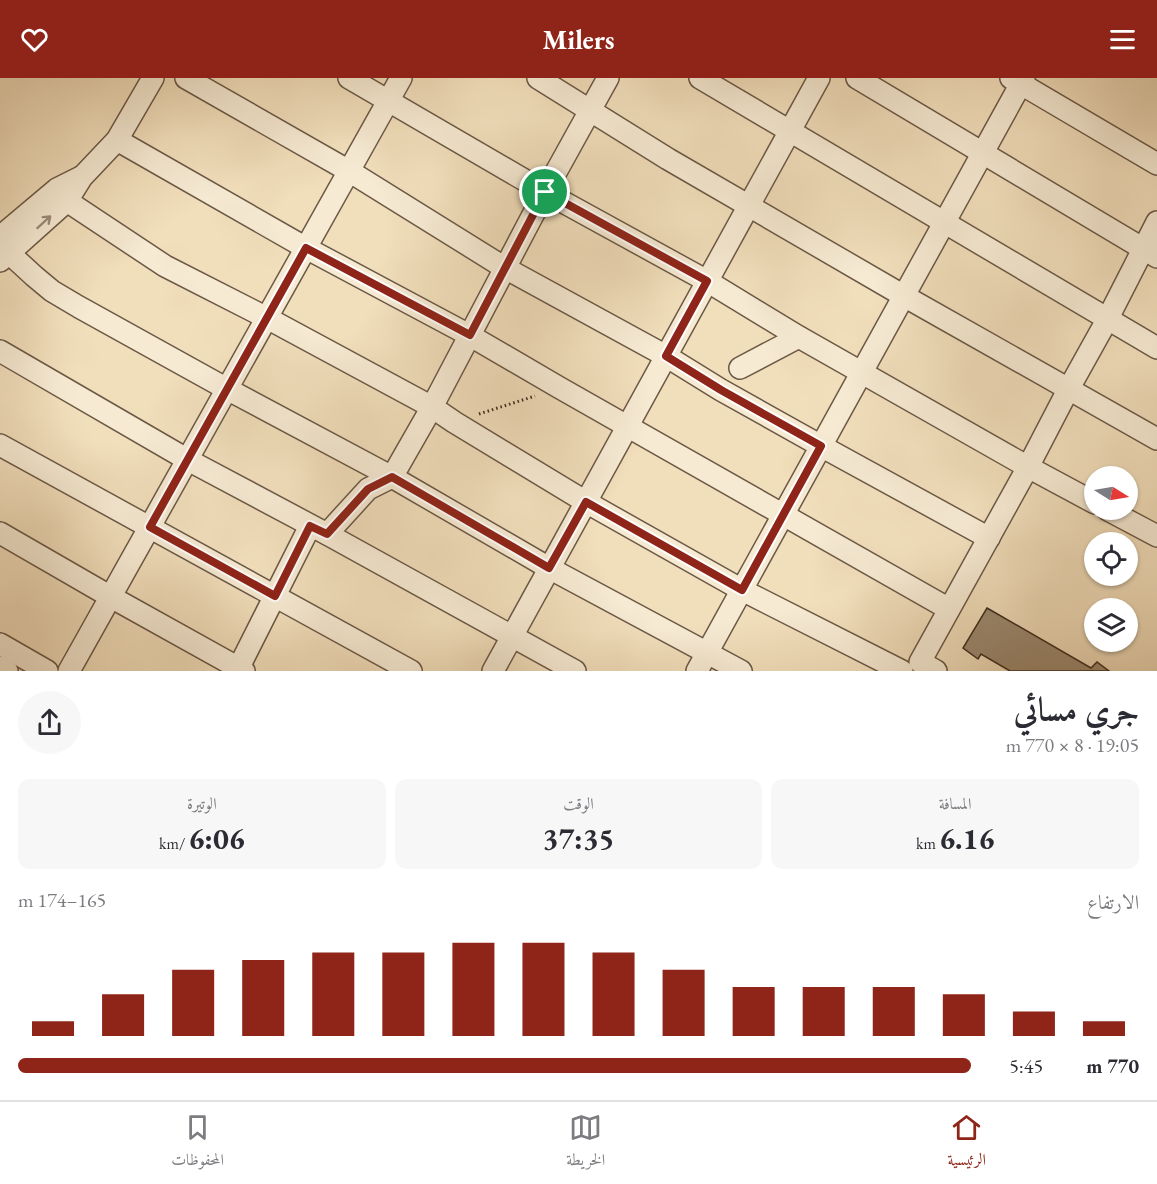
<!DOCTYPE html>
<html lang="ar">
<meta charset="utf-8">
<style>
:root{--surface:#fff;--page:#f7f7f7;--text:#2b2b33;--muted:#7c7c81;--line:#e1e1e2;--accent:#8f2418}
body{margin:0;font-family:"EB Garamond",Amiri,serif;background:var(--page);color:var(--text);direction:rtl;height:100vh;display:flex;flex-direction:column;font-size:22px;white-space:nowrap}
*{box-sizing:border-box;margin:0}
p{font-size:20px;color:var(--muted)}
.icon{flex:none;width:33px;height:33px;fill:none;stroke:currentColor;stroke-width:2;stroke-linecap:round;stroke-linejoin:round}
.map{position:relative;height:593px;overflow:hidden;direction:ltr}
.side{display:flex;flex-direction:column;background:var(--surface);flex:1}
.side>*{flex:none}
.needle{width:39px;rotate:101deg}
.controls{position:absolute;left:1084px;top:388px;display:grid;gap:12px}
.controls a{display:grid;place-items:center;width:54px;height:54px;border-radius:50%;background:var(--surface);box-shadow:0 2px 4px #0004;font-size:30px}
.pin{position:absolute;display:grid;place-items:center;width:51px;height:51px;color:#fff;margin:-26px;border:3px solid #fff;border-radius:50%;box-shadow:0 2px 6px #0007}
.round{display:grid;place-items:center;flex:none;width:63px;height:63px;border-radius:32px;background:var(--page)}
.headline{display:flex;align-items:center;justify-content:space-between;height:102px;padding:0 18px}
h1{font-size:33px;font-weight:700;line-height:45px}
.figures{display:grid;grid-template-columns:repeat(3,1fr);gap:9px;height:102px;padding:6px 18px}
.figures div{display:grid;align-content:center;border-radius:12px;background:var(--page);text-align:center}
.figures b{font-size:30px;font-weight:700}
.figures small{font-size:16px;font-weight:400}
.figures p{font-size:16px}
.chart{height:168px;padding:12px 18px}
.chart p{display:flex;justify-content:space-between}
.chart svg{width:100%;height:108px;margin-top:6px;stroke:var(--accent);stroke-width:6}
ul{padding:0 18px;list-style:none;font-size:20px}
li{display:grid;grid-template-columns:96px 72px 1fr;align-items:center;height:45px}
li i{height:15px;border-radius:8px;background:var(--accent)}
header{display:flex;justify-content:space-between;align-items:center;height:78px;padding:0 18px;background:var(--accent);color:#fff;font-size:27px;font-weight:700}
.tabs{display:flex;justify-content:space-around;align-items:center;height:84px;border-top:2px solid var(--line);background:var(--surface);font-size:16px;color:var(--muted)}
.tabs a{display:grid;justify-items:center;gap:3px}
.tabs .on{color:var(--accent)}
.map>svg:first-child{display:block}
.building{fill:#9b8970;stroke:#3e2c1f;stroke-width:1.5}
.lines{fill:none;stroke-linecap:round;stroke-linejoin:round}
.minor-casing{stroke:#6b5846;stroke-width:24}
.path{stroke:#3e2c1f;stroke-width:3;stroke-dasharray:1.5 3;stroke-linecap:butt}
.minor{stroke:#f6ead3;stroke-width:21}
.oneway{stroke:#9a8b79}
.route-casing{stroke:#fff;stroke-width:12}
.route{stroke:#8f2418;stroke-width:8}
</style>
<header><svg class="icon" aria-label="menu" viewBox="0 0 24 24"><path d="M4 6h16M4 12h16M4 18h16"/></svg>Milers<svg class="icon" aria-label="heart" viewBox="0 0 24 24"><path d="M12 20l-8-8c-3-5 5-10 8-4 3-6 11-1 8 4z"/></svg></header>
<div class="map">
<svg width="1157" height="593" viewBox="0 0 1157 593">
<rect width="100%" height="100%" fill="#f1debb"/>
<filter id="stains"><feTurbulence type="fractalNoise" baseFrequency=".00333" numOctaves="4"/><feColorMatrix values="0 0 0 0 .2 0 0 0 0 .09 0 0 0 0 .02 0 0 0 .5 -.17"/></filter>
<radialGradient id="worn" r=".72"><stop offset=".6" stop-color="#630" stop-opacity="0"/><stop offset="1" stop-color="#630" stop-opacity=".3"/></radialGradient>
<path class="building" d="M987 530 1091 590 1097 584 1109 593H1010L981 576 978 581 963 570Z"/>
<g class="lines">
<defs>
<g id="minor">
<path d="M186 0 349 93 505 190 666 278 721 312 821 368 989 460"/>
<path d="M349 0 545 114 707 203 799 259 1028 389 1095 425"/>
<path d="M538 0 668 81 904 218 1157 361"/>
<path d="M700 0 1157 270"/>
<path d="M857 0 1157 179"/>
<path d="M1011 0 1157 86"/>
<path d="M117 62 306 170 469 257 560 310 949 531"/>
<path d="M67 123 165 188 267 240 432 329 454 344 586 424 742 512 902 593"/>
<path d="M0 159 57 111 81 99"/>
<path d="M9 175 34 198 52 213 79 229 227 311 392 399 549 490 741 593"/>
<path d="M0 183 67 123 82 99 117 62 153 0"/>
<path d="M0 273 188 382 327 456 575 593"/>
<path d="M740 290 799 259"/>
<path d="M0 367 411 593"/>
<path d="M1108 432 1157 458"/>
<path d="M0 455 111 519 244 593"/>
<path d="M327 456 368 411 392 399 432 329 545 114 608 0"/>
<path d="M0 566 47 593"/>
<path d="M0 589 7 593"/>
<path d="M69 593 401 0"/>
<path d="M237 593 310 448"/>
<path d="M493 593 819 0"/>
<path d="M697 593 1024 0"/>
<path d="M936 593 920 584 1028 389 1068 312 1107 242 1157 144"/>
</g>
</defs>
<use href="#minor" class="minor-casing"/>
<path class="path" d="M479 336 535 318"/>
<use href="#minor" class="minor"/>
</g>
<defs><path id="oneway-shaft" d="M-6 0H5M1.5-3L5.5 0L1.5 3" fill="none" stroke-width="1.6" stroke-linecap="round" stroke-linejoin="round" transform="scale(1.5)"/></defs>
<use class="oneway" href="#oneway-shaft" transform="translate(44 144) rotate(-42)"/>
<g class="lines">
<defs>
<path id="route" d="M545 114 707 203 666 278 721 312 821 368 742 512 586 424 549 490 392 399 368 411 327 456 310 448 275 518 150 449 306 170 470 257Z"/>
</defs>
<use href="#route" class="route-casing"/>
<use href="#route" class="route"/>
</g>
<rect width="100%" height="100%" filter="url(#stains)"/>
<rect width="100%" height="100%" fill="url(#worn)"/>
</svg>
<div class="controls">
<a><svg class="needle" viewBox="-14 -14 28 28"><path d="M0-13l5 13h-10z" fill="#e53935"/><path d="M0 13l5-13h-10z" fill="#7c7c81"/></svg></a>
<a><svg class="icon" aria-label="locate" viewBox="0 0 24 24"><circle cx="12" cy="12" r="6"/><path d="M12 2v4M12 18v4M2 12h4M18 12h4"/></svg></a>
<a><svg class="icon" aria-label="layers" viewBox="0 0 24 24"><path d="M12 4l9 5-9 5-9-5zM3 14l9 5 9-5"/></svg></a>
</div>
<div class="pin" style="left:545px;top:114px;background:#1e9e55"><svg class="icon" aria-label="arrive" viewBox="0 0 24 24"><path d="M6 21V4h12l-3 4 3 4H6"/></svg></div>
</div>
<section class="side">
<div class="headline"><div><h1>جري مسائي</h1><p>19:05 · 8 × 770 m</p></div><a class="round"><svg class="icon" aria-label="share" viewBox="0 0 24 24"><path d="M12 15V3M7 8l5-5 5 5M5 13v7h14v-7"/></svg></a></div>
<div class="figures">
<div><p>المسافة</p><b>6.16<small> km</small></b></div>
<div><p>الوقت</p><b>37:35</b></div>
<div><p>الوتيرة</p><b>6:06<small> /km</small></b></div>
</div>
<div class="chart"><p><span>الارتفاع</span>165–174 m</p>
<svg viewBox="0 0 160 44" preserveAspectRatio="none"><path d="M5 44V38M15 44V27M25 44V17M35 44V13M45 44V10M55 44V10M65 44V6M75 44V6M85 44V10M95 44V17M105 44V24M115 44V24M125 44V24M135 44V27M145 44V34M155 44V38"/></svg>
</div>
<ul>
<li><b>770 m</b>5:45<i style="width:100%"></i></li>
</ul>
</section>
<nav class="tabs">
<a class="on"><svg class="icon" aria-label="home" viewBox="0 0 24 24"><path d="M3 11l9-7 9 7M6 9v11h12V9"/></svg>الرئيسية</a>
<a><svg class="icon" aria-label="map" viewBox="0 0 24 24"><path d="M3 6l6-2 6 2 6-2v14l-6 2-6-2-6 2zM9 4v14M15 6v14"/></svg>الخريطة</a>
<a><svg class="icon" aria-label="saved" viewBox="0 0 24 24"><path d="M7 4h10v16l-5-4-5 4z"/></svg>المحفوظات</a>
</nav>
